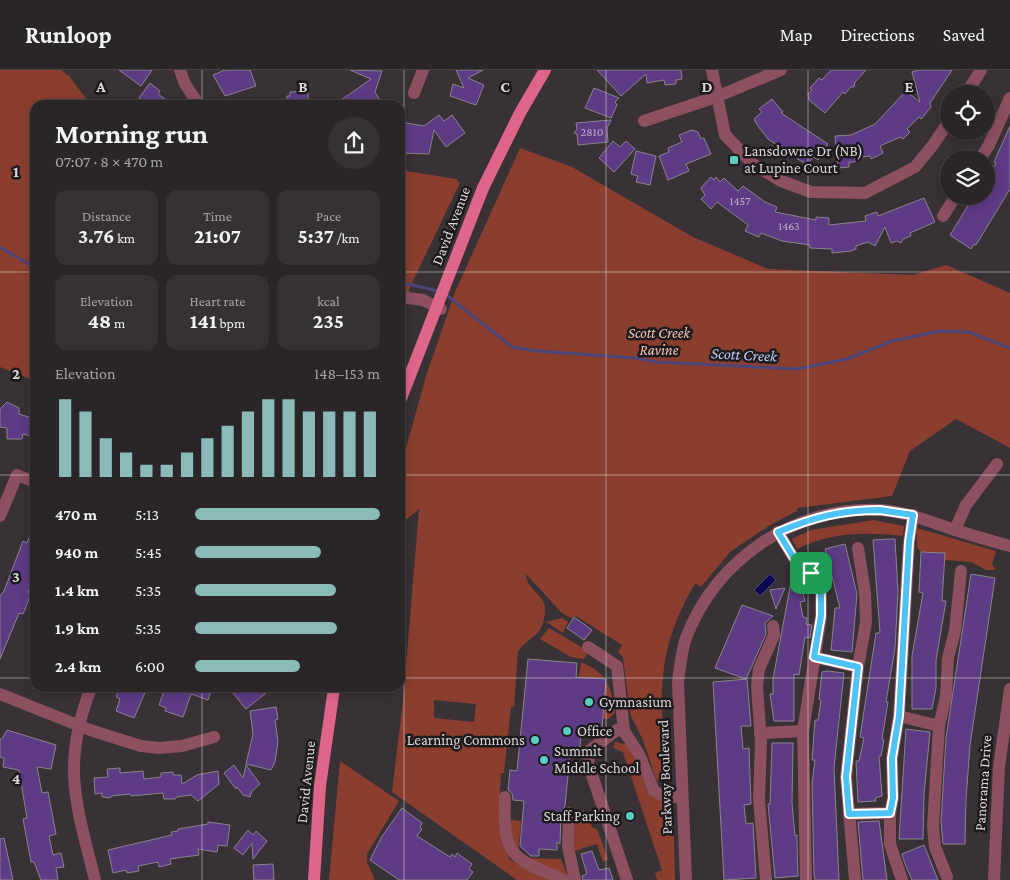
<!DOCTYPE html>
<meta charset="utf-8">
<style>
:root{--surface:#2a2628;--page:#363234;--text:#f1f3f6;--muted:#a5a5a8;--line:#464345;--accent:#8bbbb9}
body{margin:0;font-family:"Crimson Pro",serif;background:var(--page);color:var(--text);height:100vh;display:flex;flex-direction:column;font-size:19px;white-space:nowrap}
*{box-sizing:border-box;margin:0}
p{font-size:16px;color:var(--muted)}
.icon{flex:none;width:28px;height:28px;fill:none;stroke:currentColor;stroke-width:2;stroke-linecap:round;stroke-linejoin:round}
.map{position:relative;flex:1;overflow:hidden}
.sheet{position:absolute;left:30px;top:30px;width:375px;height:592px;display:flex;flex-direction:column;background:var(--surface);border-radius:15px;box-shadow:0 2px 12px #0003,0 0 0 1px var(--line)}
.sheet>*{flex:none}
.buttons{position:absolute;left:940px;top:15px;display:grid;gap:10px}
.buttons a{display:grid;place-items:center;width:55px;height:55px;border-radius:50%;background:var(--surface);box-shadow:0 2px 12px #0003,0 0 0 1px var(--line);font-size:25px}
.pin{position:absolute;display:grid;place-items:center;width:42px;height:42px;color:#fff;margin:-21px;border-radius:10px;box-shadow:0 2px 8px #0006}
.round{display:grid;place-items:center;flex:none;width:52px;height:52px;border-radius:26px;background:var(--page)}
.headline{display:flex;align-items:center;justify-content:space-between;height:85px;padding:0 25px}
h1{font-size:28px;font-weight:700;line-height:38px}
.metrics{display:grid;grid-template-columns:repeat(3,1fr);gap:8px;height:85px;padding:5px 25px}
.metrics div{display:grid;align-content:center;border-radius:12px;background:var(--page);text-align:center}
.metrics b{font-size:21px;font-weight:700}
.metrics small{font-size:14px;font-weight:400}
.metrics p{font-size:14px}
.chart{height:140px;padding:10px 25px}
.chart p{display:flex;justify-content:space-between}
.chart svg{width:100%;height:90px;margin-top:5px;stroke:var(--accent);stroke-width:6}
ul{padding:0 25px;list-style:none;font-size:16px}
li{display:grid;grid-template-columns:80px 60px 1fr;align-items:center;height:38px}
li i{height:12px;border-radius:6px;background:var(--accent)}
header{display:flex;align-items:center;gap:30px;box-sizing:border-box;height:70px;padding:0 25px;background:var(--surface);border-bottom:1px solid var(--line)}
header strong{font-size:24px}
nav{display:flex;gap:28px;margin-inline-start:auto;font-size:18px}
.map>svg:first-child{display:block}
.green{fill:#8b3e2e;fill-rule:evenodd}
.water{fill:#0f0851;stroke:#4c467a}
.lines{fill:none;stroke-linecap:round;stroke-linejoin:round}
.stream{stroke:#4c467a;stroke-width:3}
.building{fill:#5e3b85;stroke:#88858d}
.minor{stroke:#8c505f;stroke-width:12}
.major{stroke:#df6689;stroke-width:12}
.major-bridge{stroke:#df6689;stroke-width:12}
.route-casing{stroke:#fff;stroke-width:10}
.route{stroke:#4fc3f7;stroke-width:6}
.grid{fill:none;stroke:#dad6d9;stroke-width:1;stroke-opacity:0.55}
.poi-dot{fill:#58cec0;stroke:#1d1a1d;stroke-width:2}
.labels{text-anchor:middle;stroke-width:5;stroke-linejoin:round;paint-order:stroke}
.number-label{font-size:12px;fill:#bbafc4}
.poi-label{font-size:15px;fill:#dad6d9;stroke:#1d1a1d;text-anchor:start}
.street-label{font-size:15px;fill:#dad6d9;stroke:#1d1a1d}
.park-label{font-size:15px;font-style:italic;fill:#f8c5b9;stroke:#1d1a1d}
.water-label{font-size:16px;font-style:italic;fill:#bec9f3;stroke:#1d1a1d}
.grid-label{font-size:16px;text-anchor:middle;font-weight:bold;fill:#dad6d9;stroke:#1d1a1d;stroke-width:5;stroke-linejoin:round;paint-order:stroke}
</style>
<header>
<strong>Runloop</strong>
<nav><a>Map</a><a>Directions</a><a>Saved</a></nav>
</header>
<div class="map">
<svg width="1010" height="810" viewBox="0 0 1010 810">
<rect width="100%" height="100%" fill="#383236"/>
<g class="green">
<path d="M0 0H61L69 6 91 35H35V311L0 297Z"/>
<path d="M520 78 572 97 693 167 768 199 913 205 946 195 1010 223V378L956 349 910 381 892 426 797 438V441L770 455 730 482 701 517 695 513C686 530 677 547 671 566 656 613 663 664 667 713L664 714 656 709 643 670 630 644 623 587 618 582 622 575 576 546 571 548 562 543 526 504C526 518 540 522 544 533 546 538 545 544 544 549 540 569 525 568 518 582L514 637H511L504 703H501C499 734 498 760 510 790L550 810H517L392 722 403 631 419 439 407 449 400 450V400L426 306 455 222ZM434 630 476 634 474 652 434 648Z"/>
<path d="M400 100 456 109 460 113 411 215 400 251Z"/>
<path d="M873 450 904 456 903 466C865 462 831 462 797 479L792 469 811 460Z"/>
<path d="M917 458 996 481 992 494 996 500H986L971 492 945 490V483L921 482 917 477Z"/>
<path d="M562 548 568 552 563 563 546 552Z"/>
<path d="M549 558 588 581 584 589 571 587 540 569Z"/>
<path d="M581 592C608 604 611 616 615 643L608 649H603L602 658 579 656 576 607H579Z"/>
<path d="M615 672 629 675 647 721 653 727 673 731 675 810H657L655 803 662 800 623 682 613 678Z"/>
<path d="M340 691 399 731 367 784V792L375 810H329Z"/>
<path d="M583 740 593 758 597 759 608 789 603 792 597 774 574 781 575 741Z"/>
<path d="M512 750 521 751 518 784 509 756Z"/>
<path d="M525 788 561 789 569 808Z"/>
</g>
<path class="water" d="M770 504 776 510 760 526 754 520Z"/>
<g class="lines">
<g class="stream">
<path d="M0 177 35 198"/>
<path d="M400 212 438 221"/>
<path d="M444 223 512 277 537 281 635 288 656 292 797 299 847 289 892 271 940 261 969 262 1010 278"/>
</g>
</g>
<g class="building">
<path d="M119 0H152L141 16Z"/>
<path d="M225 0H250L256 16 225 26 213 5Z"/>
<path d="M350 0 382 1 375 22 383 35H334L371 9Z"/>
<path d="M456 0H483L468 8 484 15 476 35 450 26 453 14 464 18Z"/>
<path d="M597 0H681L682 9 676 10V14L665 15 664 10 647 13 646 4 621 26Z"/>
<path d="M831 0H866L855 12 854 17H851L845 24 843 22 825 43 809 30 808 24 812 20 810 18 819 8 822 10Z"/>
<path d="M918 0H952L930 33 931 37 921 49 919 47 907 59 910 62 903 69 900 67 880 76 883 83 871 89 870 86 855 88V92H849V97L838 98 835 66 851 65 875 54 906 21 920 32 912 2Z"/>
<path d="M150 13 160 21 158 24 173 35H141L144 31 139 28Z"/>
<path d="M594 18 619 28 615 32 617 35 611 48 585 38Z"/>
<path d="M308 21V35H287V26H290V22Z"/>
<path d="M772 29 783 42 781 43 828 74 818 90 813 87 807 95 768 69 757 55 754 49 762 42 759 39Z"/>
<path d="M439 45 444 51 452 45 465 63 446 77 434 60 429 84 400 83V52L424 56Z"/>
<path d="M611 50 607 58 608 72 578 75 577 64 574 63 577 59 576 53Z"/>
<path d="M1010 56V119L976 175 974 174 971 179 950 165 974 126H986V108L996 93 994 92Z"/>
<path d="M692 60 698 62 701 69 704 68 711 84 686 94 689 101 668 110 659 86 669 82 668 78 682 72 679 65Z"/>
<path d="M613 71 620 77 626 71 635 79 614 102 599 88Z"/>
<path d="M636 81 656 86 650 115 636 112 638 106 631 104Z"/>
<path d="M711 107 714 110 716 107 720 112 724 108 738 121 743 116 765 132 777 137 775 142 816 150V147L829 148V155L866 151 865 146 877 142 878 146 924 128 935 152 910 163 911 166 903 169 901 173 897 171 891 173 885 157 875 176 868 172 856 176V179L851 181 832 183V179L810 178V175L782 171 761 163 759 167 745 161 748 155 717 132 711 139 701 129 705 125 701 118Z"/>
<path d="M7 332 19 338V344L35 349V367L23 364 22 369H7V358L0 357V339Z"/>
<path d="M35 453V506L28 523 31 524 23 544 19 543 0 589V526L4 521 23 471 27 473Z"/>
<path d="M889 469H895L898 522 895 578 886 632H888L882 669 884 670 881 686H879L882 726 875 728 876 731 858 732 856 691H859L864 668 860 667 876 563H880L873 470Z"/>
<path d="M845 474 857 524 852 582 831 580 835 538H840L825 479Z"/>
<path d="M921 482 945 483 942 531H946L936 590V618L932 639H912V586L923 523 919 522Z"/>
<path d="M793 501 798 520 802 519 805 531 800 532 803 547 807 548 806 554 812 555 810 568 805 567 799 605 794 604V651H774L770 624H773V609Z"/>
<path d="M971 504 995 508 970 675 966 729 965 774H943L941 752 946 668Z"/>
<path d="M785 518 776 539 770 520Z"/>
<path d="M742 535 773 546 765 553 766 564 746 609 715 598Z"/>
<path d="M574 547 592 560 584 570 567 558Z"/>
<path d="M528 589 577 593 576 607 606 609 602 658 582 657 579 686 570 685 565 736 561 743 560 774 557 772V780L539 779V786H531L520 776 524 731 513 730 512 723 508 720 510 700 517 701Z"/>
<path d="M827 601 844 603 834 698 839 810H815L814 804 812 713 815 690H812L815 650H818L821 630 819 629 822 602Z"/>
<path d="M747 609 751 656H741L743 679 749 678 751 734 744 735 746 754 753 753 756 808 724 810 713 612Z"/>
<path d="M120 618H147L134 648 116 641 120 629 116 627Z"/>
<path d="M165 618H212L208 630 191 624 183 647 165 641 166 638 159 635Z"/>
<path d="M229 618H262L266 623 246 639Z"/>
<path d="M276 637 278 649 275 650 278 671 275 692 271 700 246 694 253 664 250 641Z"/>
<path d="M906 659 930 662 924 724 923 769H899Z"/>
<path d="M7 660 56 675 51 699 37 697 42 723 48 722 56 764 49 766 53 785 61 783 64 797 56 798 58 810H41L34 792H31L23 749 27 748 19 700 3 697 4 688 0 687V669H2Z"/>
<path d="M772 673H793L792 733 795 766 797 765V771L798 806 775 808 768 734H770Z"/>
<path d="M234 695 243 708 246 695 260 714 252 721 250 727 243 725 237 717 236 719 224 703Z"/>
<path d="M120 698V703L143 701 144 709 161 707V703L173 702V705H181L182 714 197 705 218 701 219 714 198 731 191 725 177 727 175 729H164L163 723 131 726 130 724 112 726 110 728 102 727V723L95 724 94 708 108 707 107 699Z"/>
<path d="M402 738 422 753 420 757 422 759 417 766 450 787 452 784 455 787 457 783 472 794 469 799 473 802 467 810H399L370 790 381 768Z"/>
<path d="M879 751 887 810H863L858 752Z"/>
<path d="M208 752 230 755 227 776 218 775 217 782 198 779 199 785 170 789 171 794 159 797 158 792 138 796 139 801 127 803 126 800 113 803 108 780 172 765 171 762 178 761V759L208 754Z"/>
<path d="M248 760 253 765 256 761 267 771 253 789 252 773 243 785 234 778Z"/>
<path d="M4 768 13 810H0V769Z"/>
<path d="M924 775 938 810H912L905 794 902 784Z"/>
<path d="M592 781 599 800 609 798 613 810H583L582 806 587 804 581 784Z"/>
<path d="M273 794 274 810H254L253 795Z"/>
</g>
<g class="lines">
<g class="minor">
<path d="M180 0 185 14 199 35"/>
<path d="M712 0 725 65 753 94 781 111 811 122 865 123 915 97 933 75 949 51"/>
<path d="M414 23 423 0"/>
<path d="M966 24 981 0"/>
<path d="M644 51 716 27 781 0"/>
<path d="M980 89 989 75 1010 28"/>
<path d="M943 146 956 126"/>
<path d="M400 227 423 230 441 239"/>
<path d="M0 446 17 405 35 412"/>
<path d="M955 460 966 435 997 394"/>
<path d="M778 462 798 495 811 503 821 522V547L803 661 806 810"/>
<path d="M588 577 617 596 624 661"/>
<path d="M814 587 858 597"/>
<path d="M91 618C61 694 76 734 95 810"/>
<path d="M0 624 90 660 141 676 159 678 182 676 214 667"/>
<path d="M899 646 939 656"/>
<path d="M760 663 803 661"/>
<path d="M505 727C503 788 511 787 564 810"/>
<path d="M569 743 568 777 575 810"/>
<path d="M849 744 890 743"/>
<path d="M947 807 935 777 933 756 939 656 946 626 948 588 955 561 961 501"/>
<path d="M627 810 588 693 590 680 617 660 624 661 639 684 654 721 666 727H682"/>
<path d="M686 810 678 612C680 598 681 582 686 568 716 489 794 436 879 440 904 441 928 451 952 459 971 465 991 471 1010 476"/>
<path d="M766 810 759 729 761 672 757 616 759 599 774 565 773 556"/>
<path d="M855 810 846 707 858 597 866 552 865 523 858 478"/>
<path d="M902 810 890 774V743L893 728 892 688 899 646 909 472 913 445"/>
<path d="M994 810 999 697 1010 619"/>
</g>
<g class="major">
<path d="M483 118 520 43 545 0"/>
<path d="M314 810 320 716 334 618"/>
</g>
<path class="major-bridge" d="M400 331 483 118"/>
</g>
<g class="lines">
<defs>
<path id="route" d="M880 440 913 445 909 472 899 646 892 688 893 728 890 743 849 744 846 707 858 597 814 587 821 546V522L811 503 798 495 778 462C814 447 841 440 880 440Z"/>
</defs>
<use href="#route" class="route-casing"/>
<use href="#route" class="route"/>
</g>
<path class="grid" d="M202 0V35M404 0V810M606 0V810M808 0V810M0 202H35M400 202H1010M0 405H35M400 405H1010M0 608H35M400 608H1010M202 618V810"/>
<g class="poi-dot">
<rect x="729" y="85" width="10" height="10" rx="2.5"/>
<circle cx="589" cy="632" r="5"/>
<circle cx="567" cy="661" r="5"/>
<circle cx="535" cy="670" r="5"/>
<circle cx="544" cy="690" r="5"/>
<circle cx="630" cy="746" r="5"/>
</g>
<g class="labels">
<g class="number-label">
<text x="592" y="66">2810</text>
<text x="740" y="135">1457</text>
<text x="789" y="160">1463</text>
</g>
<g class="poi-label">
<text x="744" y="86">Lansdowne Dr (NB)<tspan x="744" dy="17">at Lupine Court</tspan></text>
<text x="599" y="637">Gymnasium</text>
<text x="577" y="666">Office</text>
<text x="525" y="675" text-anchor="end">Learning Commons</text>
<text x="554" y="686">Summit<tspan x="554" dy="17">Middle School</tspan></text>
<text x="620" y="751" text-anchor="end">Staff Parking</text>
</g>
<g class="street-label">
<text transform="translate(451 156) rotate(-69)" y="5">David Avenue</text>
<text transform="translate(665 707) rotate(-92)" y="5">Parkway Boulevard</text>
<text transform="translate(306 712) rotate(-84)" y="5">David Avenue</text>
<text transform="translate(983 713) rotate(-86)" y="5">Panorama Drive</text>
</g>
<g class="park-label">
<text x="659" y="268">Scott Creek<tspan x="659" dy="17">Ravine</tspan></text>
</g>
<g class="water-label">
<text transform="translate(744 284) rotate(3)" y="6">Scott Creek</text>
</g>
</g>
<g class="grid-label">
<text x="101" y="22">A</text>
<text x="303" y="22">B</text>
<text x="505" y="22">C</text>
<text x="707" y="22">D</text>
<text x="909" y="22">E</text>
<text x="16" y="107">1</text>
<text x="16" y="309">2</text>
<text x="16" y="512">3</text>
<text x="16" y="714">4</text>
</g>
</svg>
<div class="buttons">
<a><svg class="icon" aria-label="locate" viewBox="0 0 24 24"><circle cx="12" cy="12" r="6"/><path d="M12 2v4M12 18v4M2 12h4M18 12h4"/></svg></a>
<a><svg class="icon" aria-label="layers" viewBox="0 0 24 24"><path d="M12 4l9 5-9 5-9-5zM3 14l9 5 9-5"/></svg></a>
</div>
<div class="pin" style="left:811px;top:503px;background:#1e9e55"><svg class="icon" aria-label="arrive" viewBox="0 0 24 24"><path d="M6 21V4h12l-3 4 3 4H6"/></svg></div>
<section class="sheet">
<div class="headline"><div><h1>Morning run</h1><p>07:07 · 8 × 470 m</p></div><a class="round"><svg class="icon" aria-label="share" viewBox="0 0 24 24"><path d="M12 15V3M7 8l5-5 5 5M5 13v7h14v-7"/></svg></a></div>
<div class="metrics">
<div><p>Distance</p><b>3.76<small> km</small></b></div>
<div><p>Time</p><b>21:07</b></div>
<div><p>Pace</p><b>5:37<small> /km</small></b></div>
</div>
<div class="metrics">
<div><p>Elevation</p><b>48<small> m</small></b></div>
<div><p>Heart rate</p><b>141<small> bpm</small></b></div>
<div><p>kcal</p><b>235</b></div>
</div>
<div class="chart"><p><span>Elevation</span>148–153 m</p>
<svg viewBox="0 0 160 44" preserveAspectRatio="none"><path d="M5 44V6M15 44V12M25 44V25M35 44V32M45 44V38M55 44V38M65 44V32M75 44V25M85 44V19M95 44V12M105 44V6M115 44V6M125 44V12M135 44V12M145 44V12M155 44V12"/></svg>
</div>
<ul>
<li><b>470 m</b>5:13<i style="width:100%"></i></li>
<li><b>940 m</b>5:45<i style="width:68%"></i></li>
<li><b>1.4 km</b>5:35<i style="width:76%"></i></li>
<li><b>1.9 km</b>5:35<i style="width:77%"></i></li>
<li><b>2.4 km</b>6:00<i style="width:57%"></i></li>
</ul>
</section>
</div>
